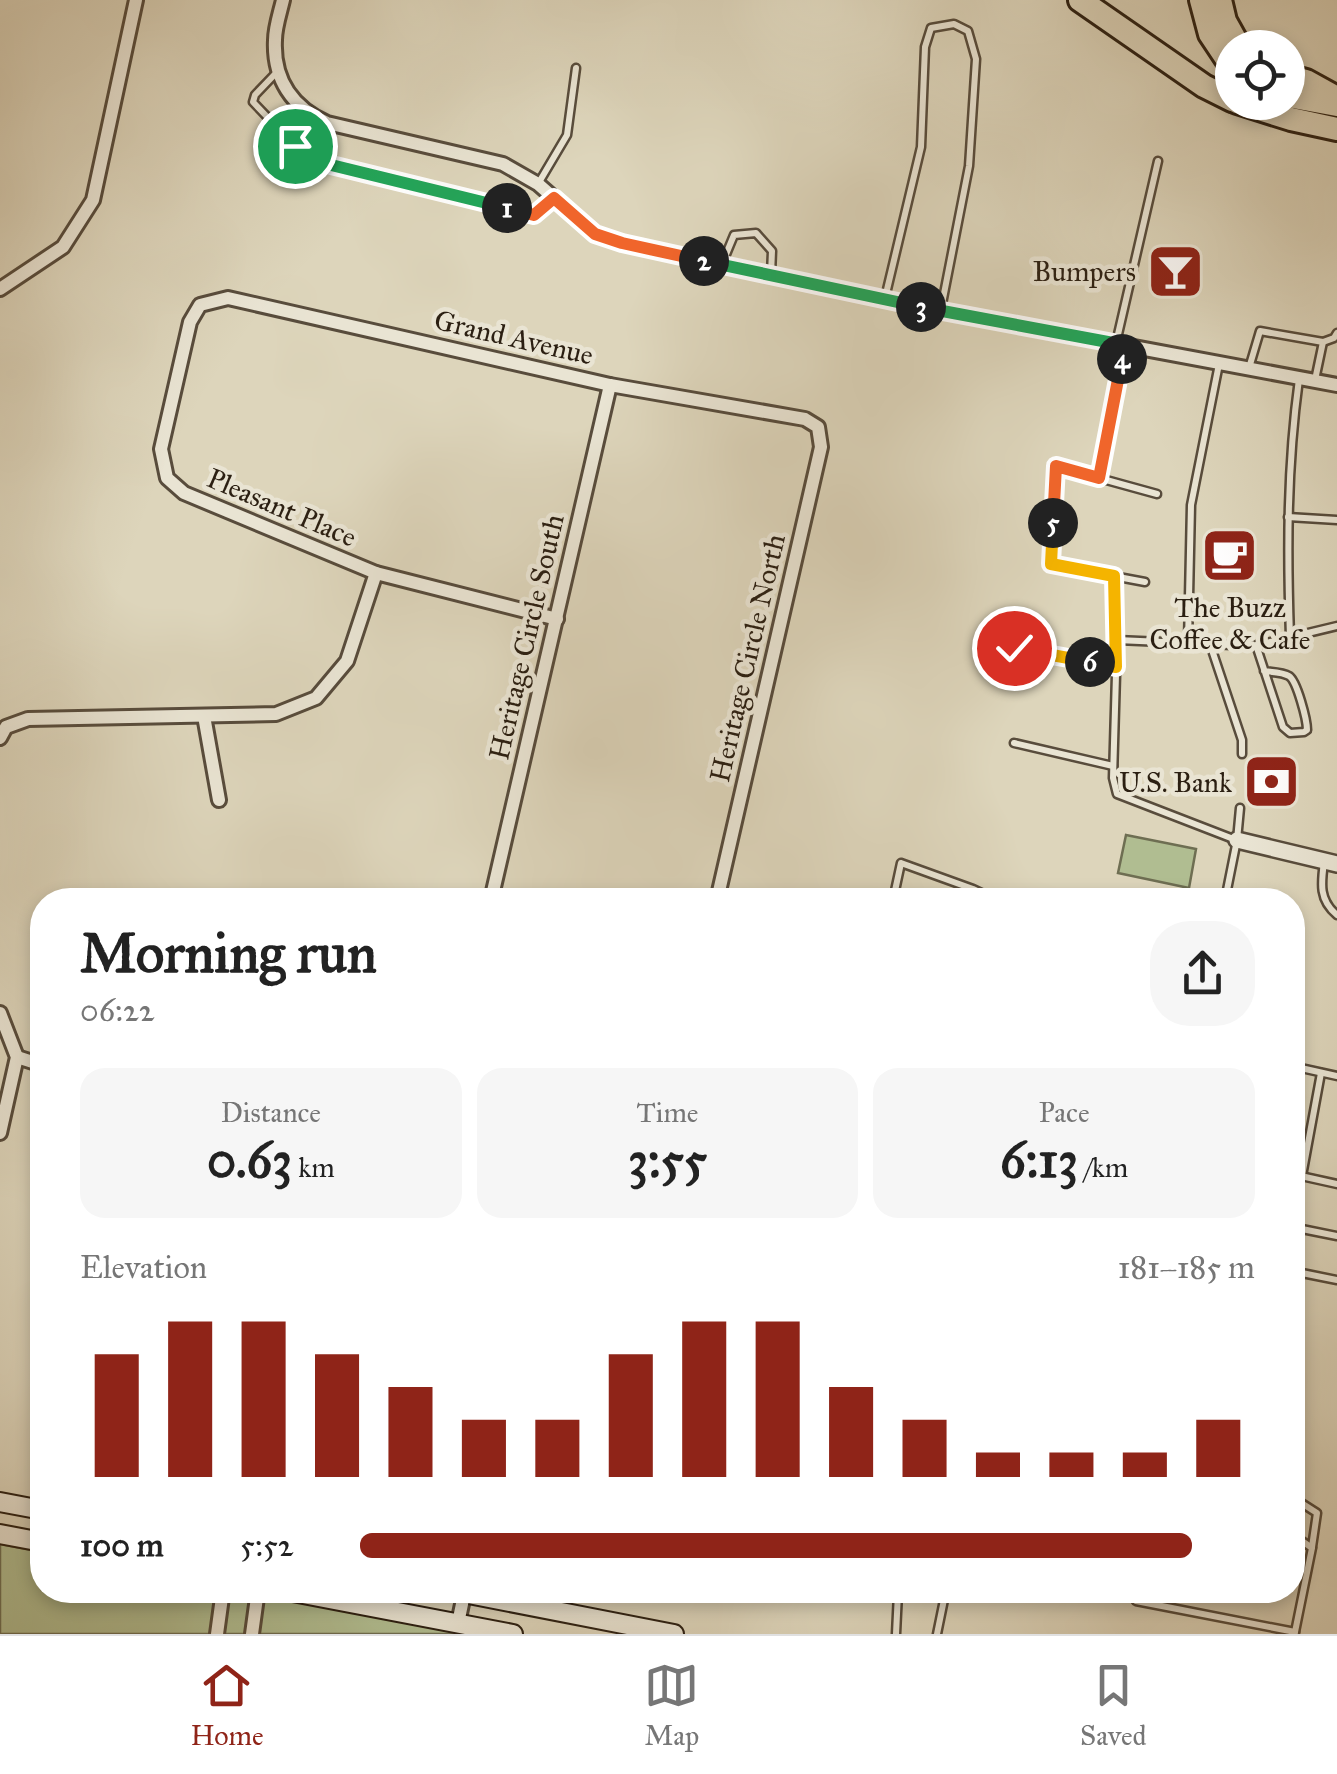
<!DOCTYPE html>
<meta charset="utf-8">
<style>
:root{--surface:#fff;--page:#f6f6f6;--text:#222;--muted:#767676;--line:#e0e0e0;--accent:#8f2418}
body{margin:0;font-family:"IM FELL Great Primer",serif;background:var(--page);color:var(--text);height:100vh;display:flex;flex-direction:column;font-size:38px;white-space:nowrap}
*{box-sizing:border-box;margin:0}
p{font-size:32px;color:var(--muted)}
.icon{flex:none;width:55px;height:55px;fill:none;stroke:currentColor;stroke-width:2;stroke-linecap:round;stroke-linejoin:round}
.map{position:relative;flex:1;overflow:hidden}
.side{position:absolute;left:30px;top:888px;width:1275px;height:715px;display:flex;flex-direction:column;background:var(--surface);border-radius:40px;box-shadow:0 5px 15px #0003}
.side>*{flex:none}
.fabs{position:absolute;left:1215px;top:30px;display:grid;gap:20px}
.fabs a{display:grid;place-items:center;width:90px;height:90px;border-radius:50%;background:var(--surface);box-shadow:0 5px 15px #0003;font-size:50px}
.pin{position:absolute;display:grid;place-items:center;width:85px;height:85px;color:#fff;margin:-42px;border:5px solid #fff;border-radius:50%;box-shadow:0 2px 10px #0007}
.km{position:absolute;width:50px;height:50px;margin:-25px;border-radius:50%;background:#222;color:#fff;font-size:28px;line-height:50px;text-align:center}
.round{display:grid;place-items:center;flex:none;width:105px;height:105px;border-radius:40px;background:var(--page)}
.headline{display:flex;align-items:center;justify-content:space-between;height:170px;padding:0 50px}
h1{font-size:55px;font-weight:700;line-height:75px}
.figures{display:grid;grid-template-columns:repeat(3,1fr);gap:15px;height:170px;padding:10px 50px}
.figures div{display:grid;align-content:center;border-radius:25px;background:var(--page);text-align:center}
.figures b{font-size:50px;font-weight:700}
.figures small{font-size:28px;font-weight:400}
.figures p{font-size:28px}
.chart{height:280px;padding:20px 50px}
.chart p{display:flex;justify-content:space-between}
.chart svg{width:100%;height:180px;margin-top:10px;stroke:var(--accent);stroke-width:6}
ul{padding:0 50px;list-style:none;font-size:32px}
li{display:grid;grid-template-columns:160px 120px 1fr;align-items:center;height:75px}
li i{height:25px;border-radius:12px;background:var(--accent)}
.dock{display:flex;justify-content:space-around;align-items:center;height:140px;border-top:2px solid var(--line);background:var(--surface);font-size:28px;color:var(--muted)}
.dock a{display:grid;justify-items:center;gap:5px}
.dock .active{color:var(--accent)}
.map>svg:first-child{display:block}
.green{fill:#b0bd91;stroke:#6e6e52;stroke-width:2.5}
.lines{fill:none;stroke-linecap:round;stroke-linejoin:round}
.service-casing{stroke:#584c3c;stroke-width:11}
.minor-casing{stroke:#584c3c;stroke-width:18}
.tertiary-casing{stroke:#584c3c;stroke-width:20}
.secondary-casing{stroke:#2b1f12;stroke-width:22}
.motorway-casing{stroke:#2b1f12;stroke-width:28}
.service{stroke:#e9e4d3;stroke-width:6}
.minor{stroke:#e9e4d3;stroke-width:12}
.tertiary{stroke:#e9e4d3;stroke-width:15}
.secondary{stroke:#e9e4d3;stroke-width:18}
.motorway{stroke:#ddd5bb;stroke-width:22}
.split-1-casing{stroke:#fff;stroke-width:20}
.split-2-casing{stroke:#fff;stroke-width:20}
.split-3-casing{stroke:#fff;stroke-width:20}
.split-4-casing{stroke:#fff;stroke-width:20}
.split-5-casing{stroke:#fff;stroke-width:20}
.split-6-casing{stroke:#fff;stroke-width:20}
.split-7-casing{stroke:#fff;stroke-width:20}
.split-1{stroke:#22a559;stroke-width:12}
.split-2{stroke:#f0652b;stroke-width:12}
.split-3{stroke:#22a559;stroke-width:12}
.split-4{stroke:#22a559;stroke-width:12}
.split-5{stroke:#f0652b;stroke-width:12}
.split-6{stroke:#f5b400;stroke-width:12}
.split-7{stroke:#f5b400;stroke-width:12}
.labels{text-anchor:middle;stroke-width:9;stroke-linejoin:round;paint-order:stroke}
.poi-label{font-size:28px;fill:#2b1f12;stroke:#e9e4d3;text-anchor:end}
.street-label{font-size:28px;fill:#2b1f12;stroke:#e9e4d3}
</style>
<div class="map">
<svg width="1337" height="1634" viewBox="0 0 1337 1634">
<rect width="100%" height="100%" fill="#ddd5bb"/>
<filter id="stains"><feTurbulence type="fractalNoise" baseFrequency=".002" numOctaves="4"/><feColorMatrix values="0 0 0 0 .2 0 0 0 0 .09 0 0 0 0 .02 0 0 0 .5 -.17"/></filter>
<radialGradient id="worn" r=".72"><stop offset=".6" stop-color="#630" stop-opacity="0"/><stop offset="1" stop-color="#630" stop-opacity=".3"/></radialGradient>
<g class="green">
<path d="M1126 835 1196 849 1189 888 1118 873Z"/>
<path d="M0 1544 42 1552V1590H237L465 1634H0Z"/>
</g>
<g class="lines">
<defs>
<g id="service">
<path d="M277 72 255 95 253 102 295 146 323 163 533 215 553 199"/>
<path d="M538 184 567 135 576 68"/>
<path d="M722 264 734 235 756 233 772 251 771 274"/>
<path d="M885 298 921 147 925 47 931 28 954 24 968 31 976 59 969 166 941 309"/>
<path d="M1323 342 1334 338 1337 333"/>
<path d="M1116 343 1158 161"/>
<path d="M1124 346 1099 478 1056 466 1051 564 1113 576 1117 640 1254 646 1337 626"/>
<path d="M1249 368 1260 331 1323 342 1315 380"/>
<path d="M1099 478 1157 494"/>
<path d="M1288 517 1337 520"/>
<path d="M1113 576 1145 582"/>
<path d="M1290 637C1287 549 1287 467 1299 379"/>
<path d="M1117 640 1113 778 1117 794 1236 840"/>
<path d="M1188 643 1191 505 1219 364"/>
<path d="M1210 644 1242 740V754"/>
<path d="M1256 645 1283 727 1290 733 1304 732 1307 730C1307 720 1297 681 1289 676 1283 672 1271 672 1264 671"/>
<path d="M1015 648 1116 667"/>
<path d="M1014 743 1113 766"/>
<path d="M1324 862C1321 884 1319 900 1337 915"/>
<path d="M893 900 901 863 973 889 996 900"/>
<path d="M1225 900 1237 840 1240 808"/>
<path d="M1292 1066 1337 1076"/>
<path d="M1292 1174 1337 1184"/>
<path d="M1302 1176 1321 1073"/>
<path d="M1292 1227 1337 1236"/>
<path d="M1292 1271 1337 1280"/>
<path d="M1292 1497 1317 1513 1312 1547"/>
<path d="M1292 1534 1312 1548 1295 1632"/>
<path d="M893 1590 898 1593 896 1634"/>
<path d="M1131 1590 1136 1601 1295 1632 1294 1634"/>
<path d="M937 1634 946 1590"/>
</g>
<g id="minor">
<path d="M283 0C280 13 275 27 275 40 273 79 292 107 327 123L503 164 538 184 595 234 621 243 941 311 1337 385"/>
<path d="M0 289 63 247 93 200 136 0"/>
<path d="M557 619 376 573 184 493 167 478 161 449 190 322 200 305 228 298 610 385 805 419 818 427 821 447 717 900"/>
<path d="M204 716 219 800"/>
<path d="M0 738 6 727 28 719 276 714 316 698 347 661 376 573"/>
<path d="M491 900 610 385"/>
<path d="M0 1013 17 1057 0 1133"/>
<path d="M17 1057 42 1065"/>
<path d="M458 1623 465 1590"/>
<path d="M217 1634 223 1590"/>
<path d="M252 1634 258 1590"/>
</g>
<path id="tertiary" d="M1237 840 1337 864"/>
<g id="secondary">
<path d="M0 1502 42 1510"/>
<path d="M0 1534 42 1542"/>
<path d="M282 1590 513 1634"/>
<path d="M448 1590 674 1634"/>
</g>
<g id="motorway">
<path d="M1080 0 1204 86 1232 100"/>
<path d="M1201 0 1210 34 1232 67"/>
<path d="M1220 0 1225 21 1240 48"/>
<path d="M1288 76 1306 81 1337 98"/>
<path d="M1288 96 1337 105"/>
<path d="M1237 102 1291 119 1337 129"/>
</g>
</defs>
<use href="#service" class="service-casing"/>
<use href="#minor" class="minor-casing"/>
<use href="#tertiary" class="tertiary-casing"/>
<use href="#secondary" class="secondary-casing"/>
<use href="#motorway" class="motorway-casing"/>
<use href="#service" class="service"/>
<use href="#minor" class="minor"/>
<use href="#tertiary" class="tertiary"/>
<use href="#secondary" class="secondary"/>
<use href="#motorway" class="motorway"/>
</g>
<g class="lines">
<defs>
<path id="split-1" d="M295 146 323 163 507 208"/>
<path id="split-2" d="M507 208 534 215 554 198 595 234 622 243 704 261"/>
<path id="split-3" d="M704 261 921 307"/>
<path id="split-4" d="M921 307 1124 345 1122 359"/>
<path id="split-5" d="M1053 523 1056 466 1099 478 1122 359"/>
<path id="split-6" d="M1053 523 1051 564 1114 576 1116 667 1090 662"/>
<path id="split-7" d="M1014 648 1090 662"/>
</defs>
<use href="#split-1" class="split-1-casing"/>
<use href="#split-2" class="split-2-casing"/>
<use href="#split-3" class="split-3-casing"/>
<use href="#split-4" class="split-4-casing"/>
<use href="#split-5" class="split-5-casing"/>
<use href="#split-6" class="split-6-casing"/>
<use href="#split-7" class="split-7-casing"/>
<use href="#split-1" class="split-1"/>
<use href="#split-2" class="split-2"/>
<use href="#split-3" class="split-3"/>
<use href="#split-4" class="split-4"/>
<use href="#split-5" class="split-5"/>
<use href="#split-6" class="split-6"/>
<use href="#split-7" class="split-7"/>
</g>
<defs>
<symbol id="bar-square" viewBox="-11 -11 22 22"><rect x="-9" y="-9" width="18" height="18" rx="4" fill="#8f2418" stroke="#e9e4d3"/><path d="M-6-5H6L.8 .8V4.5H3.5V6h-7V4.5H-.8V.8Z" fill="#fff"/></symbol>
<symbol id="cafe-square" viewBox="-11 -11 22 22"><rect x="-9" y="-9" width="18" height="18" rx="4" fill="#8f2418" stroke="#e9e4d3"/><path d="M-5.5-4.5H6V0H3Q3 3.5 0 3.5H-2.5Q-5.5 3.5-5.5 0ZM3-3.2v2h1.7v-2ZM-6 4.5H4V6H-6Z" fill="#fff"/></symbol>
<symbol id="bank-square" viewBox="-11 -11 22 22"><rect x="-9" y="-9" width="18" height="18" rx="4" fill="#8f2418" stroke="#e9e4d3"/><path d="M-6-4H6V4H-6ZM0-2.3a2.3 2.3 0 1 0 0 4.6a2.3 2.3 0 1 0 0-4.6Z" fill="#fff"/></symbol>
</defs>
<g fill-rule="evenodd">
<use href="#bar-square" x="1144" y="240" width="63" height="63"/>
<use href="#cafe-square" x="1198" y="524" width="63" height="63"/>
<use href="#bank-square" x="1240" y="750" width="63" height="63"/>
</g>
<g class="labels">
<g class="poi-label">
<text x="1136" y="281">Bumpers</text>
<text x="1230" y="617" text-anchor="middle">The Buzz<tspan x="1230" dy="32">Coffee &amp; Cafe</tspan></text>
<text x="1232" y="792">U.S. Bank</text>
</g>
<g class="street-label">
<text transform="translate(514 337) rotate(13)" y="10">Grand Avenue</text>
<text transform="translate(282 507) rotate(23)" y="10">Pleasant Place</text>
<text transform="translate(526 637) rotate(-77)" y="10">Heritage Circle South</text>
<text transform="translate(747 658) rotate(-77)" y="10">Heritage Circle North</text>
</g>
</g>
<rect width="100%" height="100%" filter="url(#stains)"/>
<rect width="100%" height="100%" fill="url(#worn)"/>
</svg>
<div class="fabs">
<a><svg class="icon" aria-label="locate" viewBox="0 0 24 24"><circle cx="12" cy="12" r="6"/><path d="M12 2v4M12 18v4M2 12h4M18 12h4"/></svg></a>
</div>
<div class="pin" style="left:295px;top:146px;background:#1e9e55"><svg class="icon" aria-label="arrive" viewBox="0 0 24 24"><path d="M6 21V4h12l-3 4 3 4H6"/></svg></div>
<div class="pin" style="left:1014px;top:648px;background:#d93025"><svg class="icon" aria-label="check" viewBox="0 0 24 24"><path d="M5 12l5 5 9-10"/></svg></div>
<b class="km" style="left:507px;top:208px">1</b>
<b class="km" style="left:704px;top:261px">2</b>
<b class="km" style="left:921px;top:307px">3</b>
<b class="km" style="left:1122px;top:359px">4</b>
<b class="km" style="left:1053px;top:523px">5</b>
<b class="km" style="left:1090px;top:662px">6</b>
<section class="side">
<div class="headline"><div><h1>Morning run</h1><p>06:22</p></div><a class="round"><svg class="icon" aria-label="share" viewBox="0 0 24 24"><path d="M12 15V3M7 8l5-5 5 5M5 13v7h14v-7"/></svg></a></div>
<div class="figures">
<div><p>Distance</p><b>0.63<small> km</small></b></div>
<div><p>Time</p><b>3:55</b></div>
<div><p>Pace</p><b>6:13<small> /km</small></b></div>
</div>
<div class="chart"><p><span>Elevation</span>181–185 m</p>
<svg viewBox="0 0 160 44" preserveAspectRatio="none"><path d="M5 44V14M15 44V6M25 44V6M35 44V14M45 44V22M55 44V30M65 44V30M75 44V14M85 44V6M95 44V6M105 44V22M115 44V30M125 44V38M135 44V38M145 44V38M155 44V30"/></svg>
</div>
<ul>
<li><b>100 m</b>5:52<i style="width:93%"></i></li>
</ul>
</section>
</div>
<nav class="dock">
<a class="active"><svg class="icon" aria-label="home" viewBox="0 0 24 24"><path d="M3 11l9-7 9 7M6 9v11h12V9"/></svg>Home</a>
<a><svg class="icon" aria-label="map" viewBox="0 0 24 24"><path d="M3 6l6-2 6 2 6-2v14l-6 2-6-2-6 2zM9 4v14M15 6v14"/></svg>Map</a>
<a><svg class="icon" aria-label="saved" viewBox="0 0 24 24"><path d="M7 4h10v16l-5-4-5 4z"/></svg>Saved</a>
</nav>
